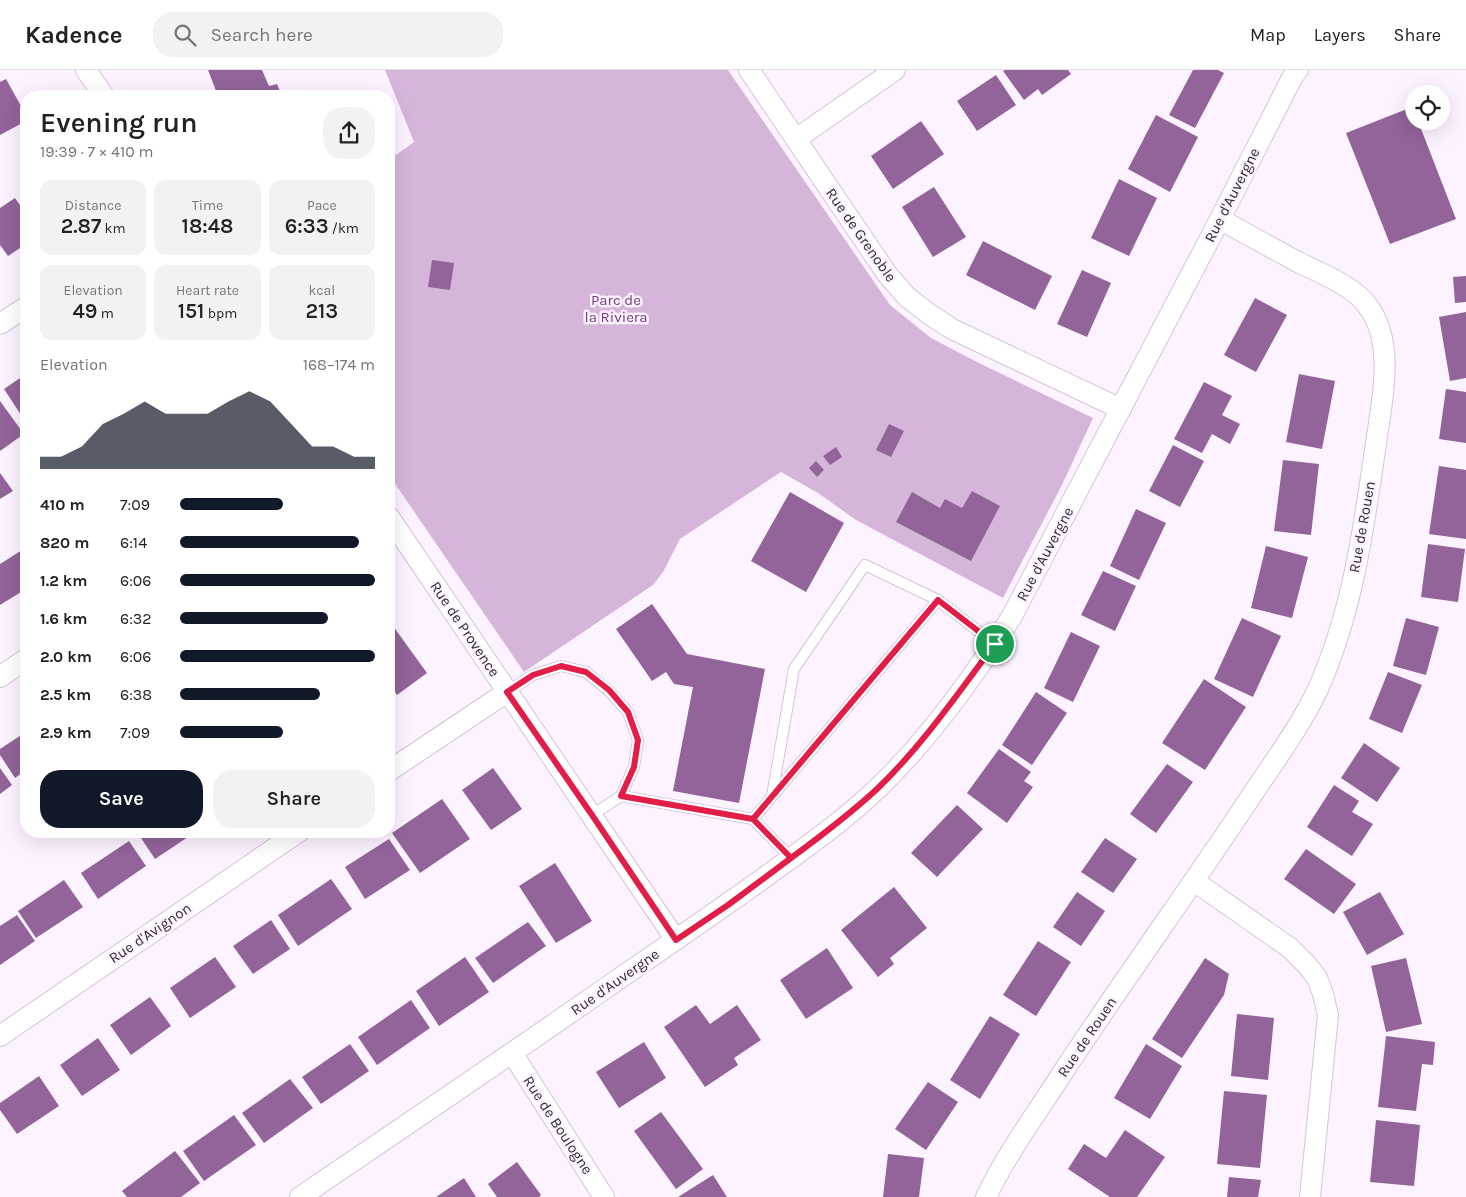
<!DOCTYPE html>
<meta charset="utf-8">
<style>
:root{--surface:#fff;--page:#f2f2f2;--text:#222;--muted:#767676;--line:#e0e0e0;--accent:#111827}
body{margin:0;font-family:Karla,sans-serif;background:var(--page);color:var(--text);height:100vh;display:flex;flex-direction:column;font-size:19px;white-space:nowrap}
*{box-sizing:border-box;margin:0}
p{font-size:16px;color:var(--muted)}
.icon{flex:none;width:28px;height:28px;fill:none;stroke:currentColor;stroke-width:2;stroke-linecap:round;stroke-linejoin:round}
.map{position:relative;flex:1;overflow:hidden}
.sheet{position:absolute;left:20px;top:20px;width:375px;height:748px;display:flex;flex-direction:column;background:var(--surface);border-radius:20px;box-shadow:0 5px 20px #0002}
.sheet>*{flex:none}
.buttons{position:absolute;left:1405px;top:15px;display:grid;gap:10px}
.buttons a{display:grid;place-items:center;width:45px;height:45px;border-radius:50%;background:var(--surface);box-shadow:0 5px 20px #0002;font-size:25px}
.pin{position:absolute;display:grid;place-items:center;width:42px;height:42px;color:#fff;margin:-21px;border:2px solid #fff;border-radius:50%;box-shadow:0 1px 5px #0007}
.round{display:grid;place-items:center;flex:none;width:52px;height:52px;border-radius:20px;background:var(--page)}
.head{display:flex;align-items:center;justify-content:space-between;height:85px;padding:0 20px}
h1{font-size:28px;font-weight:600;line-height:38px}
.metrics{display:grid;grid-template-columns:repeat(3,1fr);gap:8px;height:85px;padding:5px 20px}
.metrics div{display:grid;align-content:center;border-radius:12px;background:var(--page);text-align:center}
.metrics b{font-size:21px;font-weight:600}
.metrics small{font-size:14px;font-weight:400}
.metrics p{font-size:14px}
.chart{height:140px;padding:10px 20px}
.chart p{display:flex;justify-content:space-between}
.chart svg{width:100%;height:90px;margin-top:5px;fill:var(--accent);opacity:.7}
.button{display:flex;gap:10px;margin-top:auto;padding:10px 20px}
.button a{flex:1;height:58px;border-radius:20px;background:var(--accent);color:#fff;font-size:20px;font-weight:600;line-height:58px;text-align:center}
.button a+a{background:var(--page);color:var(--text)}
ul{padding:0 20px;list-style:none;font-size:16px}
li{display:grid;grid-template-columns:80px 60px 1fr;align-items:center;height:38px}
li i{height:12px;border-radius:6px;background:var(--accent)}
header{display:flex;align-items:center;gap:30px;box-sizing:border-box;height:70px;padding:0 25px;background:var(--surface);border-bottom:1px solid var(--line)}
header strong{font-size:24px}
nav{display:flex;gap:28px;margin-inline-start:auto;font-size:18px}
.search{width:350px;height:45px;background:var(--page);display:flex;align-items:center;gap:12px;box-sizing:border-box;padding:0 18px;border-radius:20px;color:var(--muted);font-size:19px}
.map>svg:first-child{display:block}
.green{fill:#d5b6da}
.building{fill:#92649a}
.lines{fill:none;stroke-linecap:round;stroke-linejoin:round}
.lane-casing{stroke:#d5c4d8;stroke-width:12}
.street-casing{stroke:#d5c4d8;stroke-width:22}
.lane{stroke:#fff;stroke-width:10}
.street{stroke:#fff;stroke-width:20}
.route-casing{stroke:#fff;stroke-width:10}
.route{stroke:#e11d48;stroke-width:6}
.labels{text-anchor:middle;stroke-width:5;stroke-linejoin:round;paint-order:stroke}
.street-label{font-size:15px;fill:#332c34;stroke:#fdf2ff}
.park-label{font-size:15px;fill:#763b81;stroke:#fdf2ff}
</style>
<header>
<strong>Kadence</strong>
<div class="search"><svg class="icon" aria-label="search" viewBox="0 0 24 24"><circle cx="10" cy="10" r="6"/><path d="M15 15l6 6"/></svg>Search here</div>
<nav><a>Map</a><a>Layers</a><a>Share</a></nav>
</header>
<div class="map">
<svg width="1466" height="1127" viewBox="0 0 1466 1127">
<rect width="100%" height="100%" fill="#fdf2ff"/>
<path class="green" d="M385 0H728L890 235 931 268 981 294 1093 348 1062 415 1003 528 856 450 818 423 781 402 680 469 663 502 653 515 524 602 389 405V90L414 72Z"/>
<g class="building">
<path d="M208 0H262L269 16 277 14 282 26H218Z"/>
<path d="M1005 0H1068L1071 4 1042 25 1038 19 1024 30 1003 1Z"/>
<path d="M1193 0H1218L1224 3 1195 58 1169 45Z"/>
<path d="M996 5 1016 35 977 61 957 31Z"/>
<path d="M6 9 26 45V51L0 65V12Z"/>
<path d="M1412 37 1414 41V51H1418L1456 149 1390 174 1346 63Z"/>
<path d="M1156 45 1198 67 1170 122 1128 99Z"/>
<path d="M921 51 944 84 893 119 871 86Z"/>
<path d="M1119 109 1157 128 1129 186 1091 168Z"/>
<path d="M934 117 966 167 933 187 902 137Z"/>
<path d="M15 128 22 138 26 135V174L8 186 0 175V138Z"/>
<path d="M983 171 1052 206 1035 240 966 205Z"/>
<path d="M432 190 454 193 450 220 428 217Z"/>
<path d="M1082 200 1111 213 1087 267 1057 254Z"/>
<path d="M1466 206V232L1455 233 1453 207Z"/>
<path d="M1255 228 1287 245 1256 302 1224 285Z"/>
<path d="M1466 242V308L1450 311 1439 247Z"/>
<path d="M26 304V350L25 351 4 319Z"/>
<path d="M1299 304 1335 311 1322 379 1286 372Z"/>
<path d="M1204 312 1232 326 1222 345 1240 354 1230 374 1212 364 1202 383 1174 369Z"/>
<path d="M1446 319 1466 322V373L1439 369Z"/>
<path d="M0 331 24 364 0 381Z"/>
<path d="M889 354 904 361 891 387 876 380Z"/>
<path d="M1173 375 1204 391 1180 437 1149 421Z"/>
<path d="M836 377 842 387 830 395 823 386Z"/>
<path d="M1283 390 1319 394 1311 465 1274 461Z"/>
<path d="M816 391 824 400 817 407 809 398Z"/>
<path d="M1439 396 1466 400V469L1429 464Z"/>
<path d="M0 403 13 421 0 429Z"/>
<path d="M972 421 1000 436 971 491 896 452 912 422 940 438 945 429 962 438Z"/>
<path d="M790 422 844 453 806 522 751 491Z"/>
<path d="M1136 439 1166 453 1139 510 1110 496Z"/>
<path d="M1428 474 1465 479 1458 532 1421 527Z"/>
<path d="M1266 476 1308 487 1292 548 1251 538Z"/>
<path d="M22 480 26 486V519L0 535V494Z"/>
<path d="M1103 501 1136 516 1115 561 1081 545Z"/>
<path d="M652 534 687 584 765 599 739 733 673 721 693 617 674 614 666 602 652 611 616 559Z"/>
<path d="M1242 548 1281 566 1253 627 1214 609Z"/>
<path d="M1406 548 1439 557 1426 605 1393 596Z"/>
<path d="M393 556 427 603 397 625 389 614V559Z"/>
<path d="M1071 562 1100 576 1073 632 1044 618Z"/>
<path d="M1388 602 1422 615 1402 663 1369 649Z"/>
<path d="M1204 609 1246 637 1205 700 1162 673Z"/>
<path d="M1036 622 1067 643 1032 695 1002 675Z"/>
<path d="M26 662V700L15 708 0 685V679Z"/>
<path d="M1364 673 1400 698 1377 732 1341 708Z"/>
<path d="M999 679 1031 702 1024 711 1033 717 1007 753 967 723Z"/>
<path d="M1167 694 1193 712 1156 763 1130 744Z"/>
<path d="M0 698 12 715 0 724Z"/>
<path d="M493 698 522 739 491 760 462 720Z"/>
<path d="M1334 715 1359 731 1352 742 1373 754 1352 786 1307 757Z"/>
<path d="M442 729 470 769 420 803 392 763Z"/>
<path d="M957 735 983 759 937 807 911 783Z"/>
<path d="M138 761H197L155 789 137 762Z"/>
<path d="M1105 768 1137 789 1113 823 1081 802Z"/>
<path d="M389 769 410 800 365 829 345 797Z"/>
<path d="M129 771 146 796 98 829 81 803Z"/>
<path d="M1306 779 1356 814 1334 844 1284 809Z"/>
<path d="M555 793 592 851 556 873 519 816Z"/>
<path d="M331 809 352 839 298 876 278 845Z"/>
<path d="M64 810 83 837 36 868 18 841Z"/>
<path d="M894 817 927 858 890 888 894 894 878 907 841 860Z"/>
<path d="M1077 822 1105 841 1081 876 1053 857Z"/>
<path d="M1380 822 1404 864 1367 885 1343 842Z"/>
<path d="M17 845 35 871 0 895V856Z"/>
<path d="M271 850 290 879 253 904 233 876Z"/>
<path d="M528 852 546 876 493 913 475 888Z"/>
<path d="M1038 871 1071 892 1036 946 1003 925Z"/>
<path d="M827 878 853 918 806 949 780 910Z"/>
<path d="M215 887 236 917 190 948 170 918Z"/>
<path d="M465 887 489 922 439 956 416 921Z"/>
<path d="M1205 888 1229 904 1224 925 1182 988 1152 969Z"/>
<path d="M1406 888 1422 954 1386 962 1371 896Z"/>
<path d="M150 927 171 956 131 985 110 955Z"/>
<path d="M411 930 430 958 377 995 358 967Z"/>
<path d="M696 935 710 954 737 935 761 970 734 988 738 995 705 1017 664 957Z"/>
<path d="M1237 944 1274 948 1268 1010 1231 1006Z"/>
<path d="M990 946 1020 964 980 1029 950 1010Z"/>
<path d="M1386 966 1435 972 1433 995 1422 994 1416 1041 1378 1037Z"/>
<path d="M98 968 120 1000 82 1026 60 995Z"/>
<path d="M644 972 666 1008 619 1038 596 1002Z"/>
<path d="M350 974 369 1001 321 1034 302 1007Z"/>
<path d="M1146 974 1182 996 1150 1049 1114 1028Z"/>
<path d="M39 1006 59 1036 17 1064 0 1040V1033Z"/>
<path d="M290 1009 313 1038 264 1073 242 1043Z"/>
<path d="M928 1012 958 1032 926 1080 895 1059Z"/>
<path d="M1224 1021 1267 1025 1260 1098 1217 1094Z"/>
<path d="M661 1042 703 1099 676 1119 634 1061Z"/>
<path d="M234 1045 256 1075 204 1111 183 1081Z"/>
<path d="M1376 1050 1420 1055 1414 1116 1370 1112Z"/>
<path d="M1125 1060 1165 1087 1137 1127H1110L1068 1099 1084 1074 1106 1088Z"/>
<path d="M175 1081 200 1113 181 1127H127L122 1121Z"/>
<path d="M888 1084 924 1088 919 1127H883Z"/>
<path d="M517 1092 541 1125 539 1127H497L488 1114Z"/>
<path d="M713 1105 727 1127H678Z"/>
<path d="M1229 1107 1261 1110 1258 1127H1227Z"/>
<path d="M464 1108 476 1127H436Z"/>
</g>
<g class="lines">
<defs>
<g id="lane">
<path d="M507 622 533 605 561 596 586 602 609 621 628 642 638 670 634 697 621 726"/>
<path d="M772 726 794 599 865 495 938 530"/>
<path d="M592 745 621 726 753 749"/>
<path d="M791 788 753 749 938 530 995 574"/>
</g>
<g id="street">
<path d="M86 0 104 26"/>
<path d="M749 0 887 204 907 227 929 244 952 259 1121 339"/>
<path d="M796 69 895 0"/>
<path d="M0 254 26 237"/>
<path d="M389 447C484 588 581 728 676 870"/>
<path d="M0 607 26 589"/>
<path d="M389 701 507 622"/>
<path d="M1194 811 1290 878 1307 895 1317 908 1323 924 1328 945 1310 1127"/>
<path d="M0 966 300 761"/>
<path d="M512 983 604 1127"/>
<path d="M300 1127C408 1054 516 981 623 906 677 869 731 832 783 794 816 770 849 746 878 718 928 670 975 605 1012 546L1220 149 1293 6 1298 0"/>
<path d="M986 1127C1007 1083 1037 1043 1063 1002 1123 911 1186 824 1246 734 1271 696 1299 659 1318 619 1353 541 1364 456 1376 373 1382 330 1396 272 1367 235 1352 215 1320 203 1298 192 1272 178 1246 164 1220 149"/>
</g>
</defs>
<use href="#lane" class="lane-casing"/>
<use href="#street" class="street-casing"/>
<use href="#lane" class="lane"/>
<use href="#street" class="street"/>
</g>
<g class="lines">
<defs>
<path id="route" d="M995 574C958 623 922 676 877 719 850 744 821 766 791 788L753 749 621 726 634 697 638 670 628 642 609 620 586 602 561 596 533 605 507 622 592 745 676 870 728 835 791 788 753 749 938 530 995 574"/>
</defs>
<use href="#route" class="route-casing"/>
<use href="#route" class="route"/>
</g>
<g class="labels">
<g class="street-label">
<text transform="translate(1232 125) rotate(-63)" y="5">Rue d'Auvergne</text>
<text transform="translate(861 165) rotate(55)" y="5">Rue de Grenoble</text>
<text transform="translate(1362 457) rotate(-80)" y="5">Rue de Rouen</text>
<text transform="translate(1045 484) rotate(-62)" y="5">Rue d'Auvergne</text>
<text transform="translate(465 559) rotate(56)" y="5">Rue de Provence</text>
<text transform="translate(150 863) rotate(-34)" y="5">Rue d'Avignon</text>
<text transform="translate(615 912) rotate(-35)" y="5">Rue d'Auvergne</text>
<text transform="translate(1087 967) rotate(-56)" y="5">Rue de Rouen</text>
<text transform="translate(558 1055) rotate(57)" y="5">Rue de Boulogne</text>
</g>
<g class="park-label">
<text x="616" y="235">Parc de<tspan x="616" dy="17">la Riviera</tspan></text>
</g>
</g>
</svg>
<div class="buttons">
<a><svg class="icon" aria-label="locate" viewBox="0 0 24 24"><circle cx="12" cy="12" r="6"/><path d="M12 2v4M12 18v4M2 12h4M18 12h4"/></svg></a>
</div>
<div class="pin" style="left:995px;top:574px;background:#1e9e55"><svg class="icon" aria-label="arrive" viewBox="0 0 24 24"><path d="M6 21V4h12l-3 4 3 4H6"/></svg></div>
<section class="sheet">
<div class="head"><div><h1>Evening run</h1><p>19:39 · 7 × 410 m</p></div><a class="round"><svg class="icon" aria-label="share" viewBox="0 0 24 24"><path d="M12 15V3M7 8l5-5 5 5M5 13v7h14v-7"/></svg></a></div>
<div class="metrics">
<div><p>Distance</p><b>2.87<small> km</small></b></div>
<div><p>Time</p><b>18:48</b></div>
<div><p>Pace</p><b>6:33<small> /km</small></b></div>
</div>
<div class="metrics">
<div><p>Elevation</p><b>49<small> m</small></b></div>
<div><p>Heart rate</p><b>151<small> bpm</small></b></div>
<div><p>kcal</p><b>213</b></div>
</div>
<div class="chart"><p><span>Elevation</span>168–174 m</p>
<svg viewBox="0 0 160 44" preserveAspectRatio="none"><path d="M0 44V38L10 38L20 33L30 22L40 17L50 11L60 17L70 17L80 17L90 11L100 6L110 11L120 22L130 33L140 33L150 38L160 38V44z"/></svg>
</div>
<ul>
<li><b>410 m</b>7:09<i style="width:53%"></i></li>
<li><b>820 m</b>6:14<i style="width:92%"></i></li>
<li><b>1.2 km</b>6:06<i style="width:100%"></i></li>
<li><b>1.6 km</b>6:32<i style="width:76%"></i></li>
<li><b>2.0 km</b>6:06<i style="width:100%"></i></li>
<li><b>2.5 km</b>6:38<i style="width:72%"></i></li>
<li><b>2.9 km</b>7:09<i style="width:53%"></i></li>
</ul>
<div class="button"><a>Save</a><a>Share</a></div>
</section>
</div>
